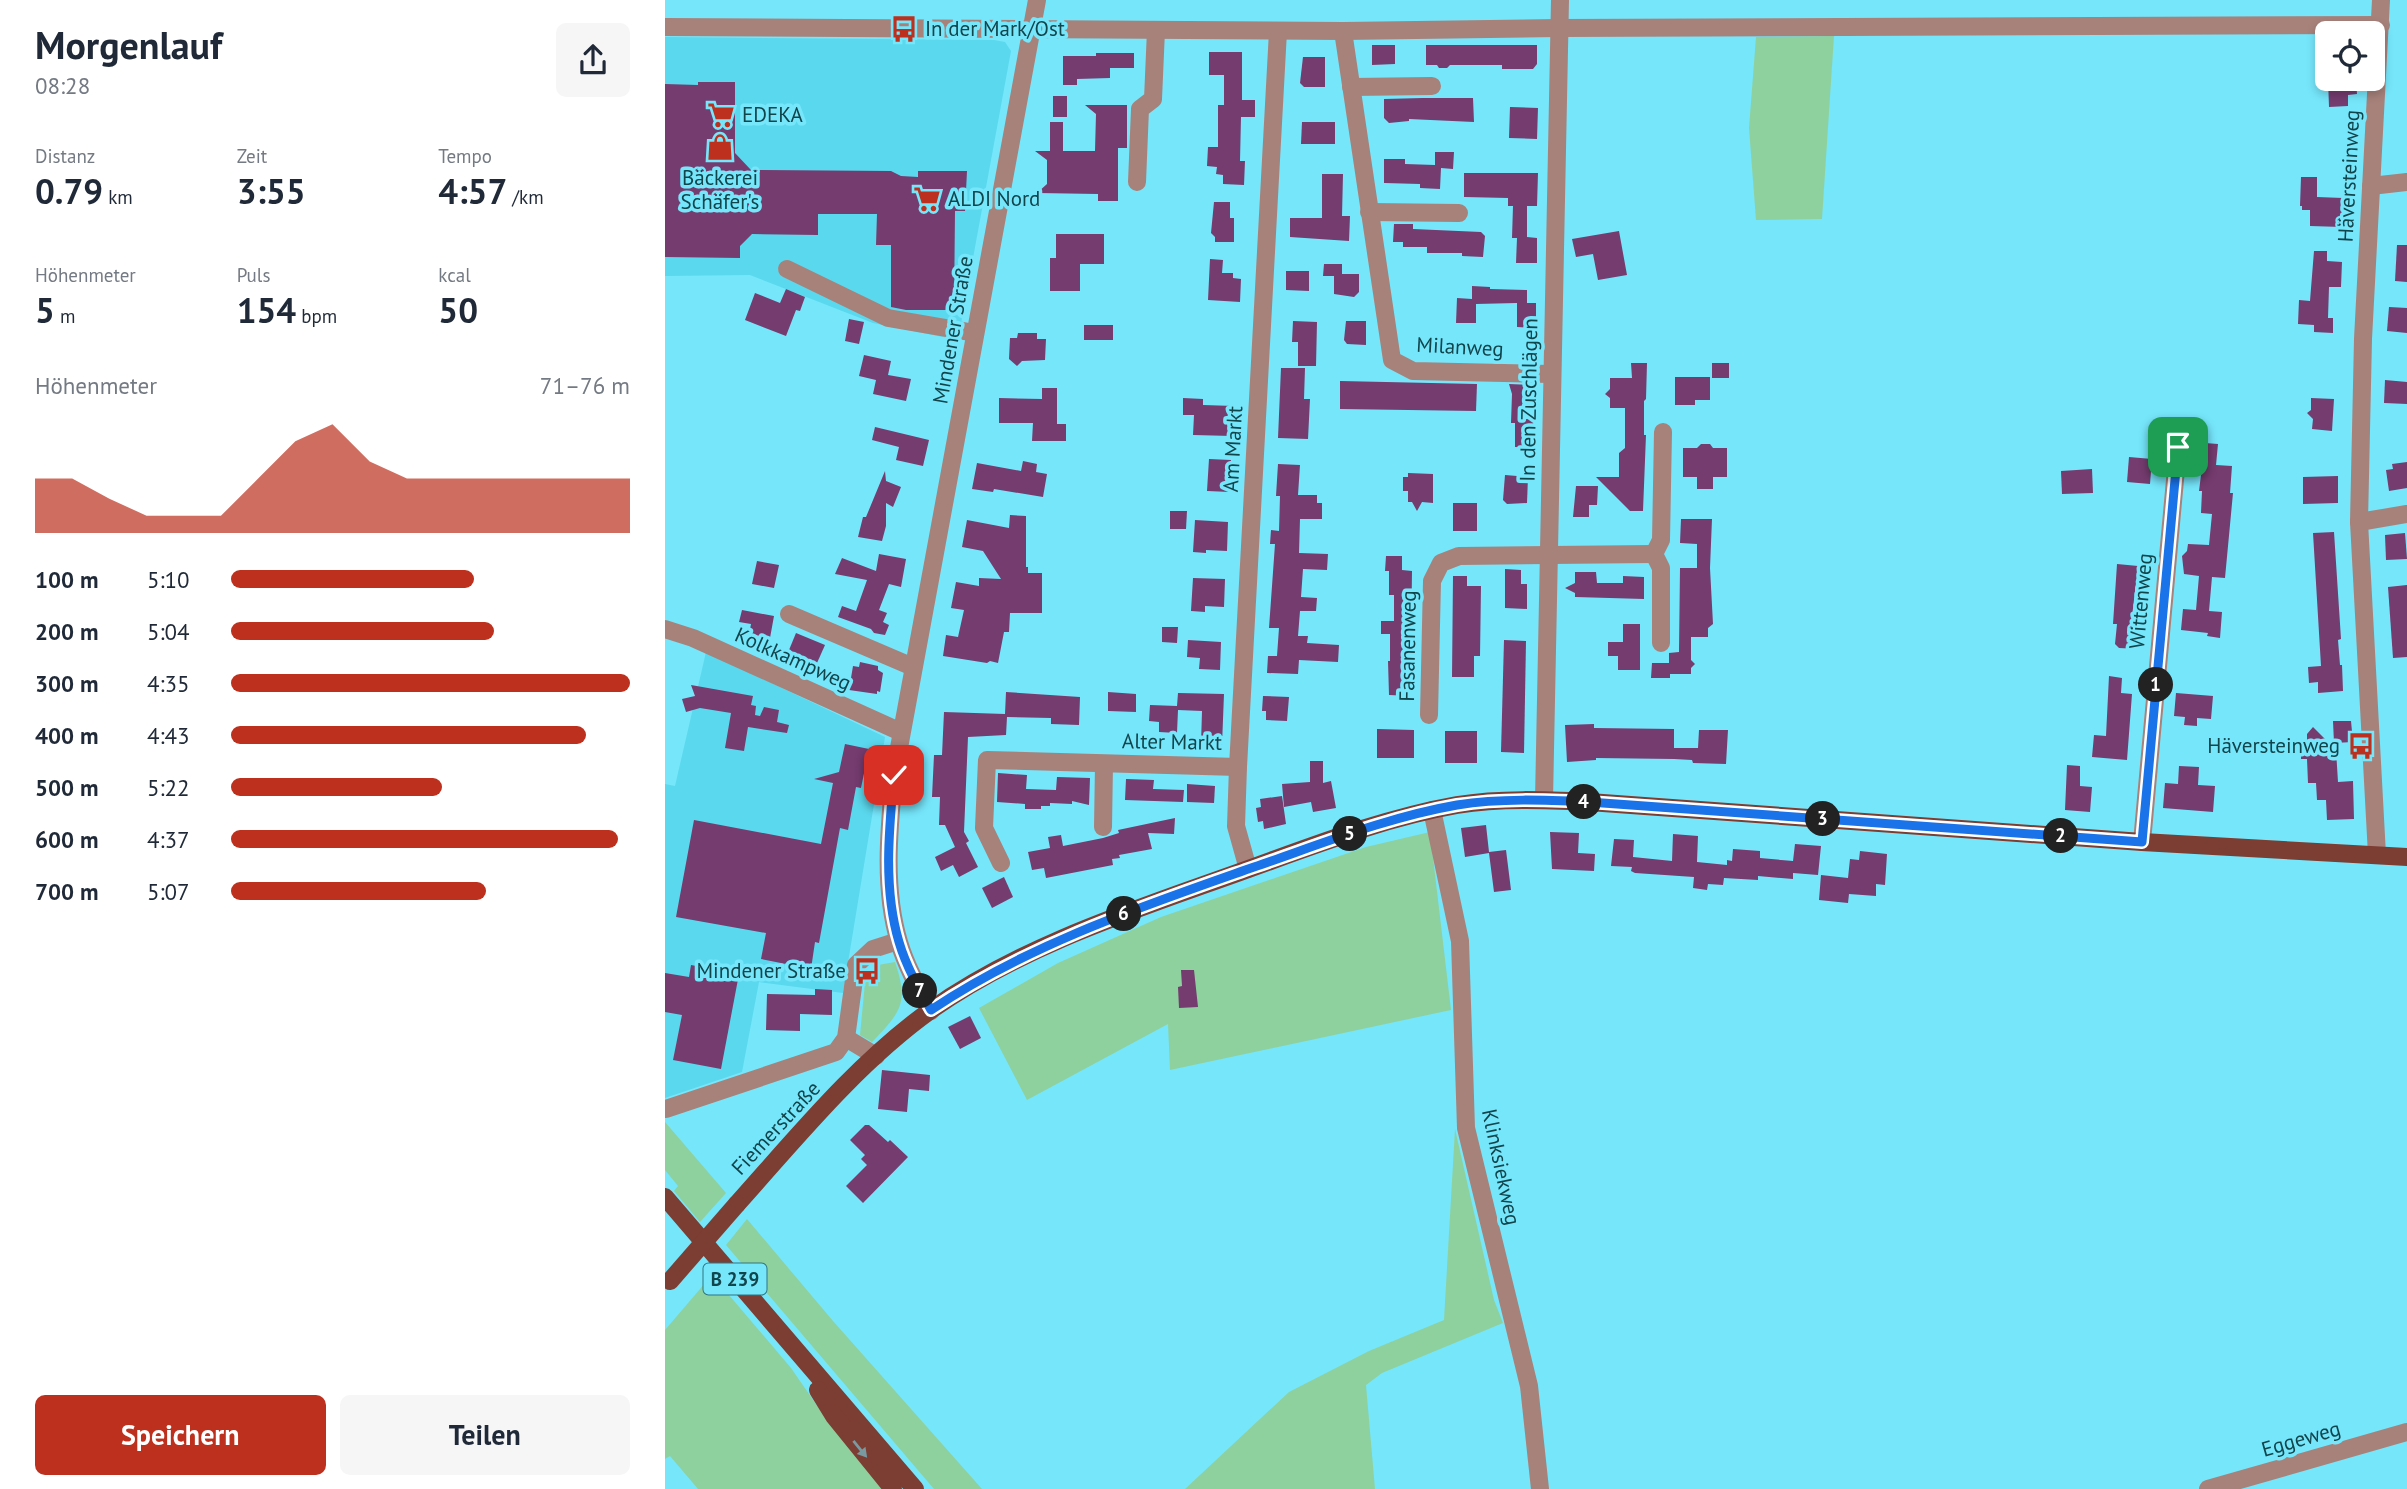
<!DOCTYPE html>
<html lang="de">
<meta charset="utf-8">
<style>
:root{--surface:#fff;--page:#f6f6f7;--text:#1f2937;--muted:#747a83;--accent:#bc301d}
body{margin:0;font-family:"PT Sans",sans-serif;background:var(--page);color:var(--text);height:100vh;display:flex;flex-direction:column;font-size:26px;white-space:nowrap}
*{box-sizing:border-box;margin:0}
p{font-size:23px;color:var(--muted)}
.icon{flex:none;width:38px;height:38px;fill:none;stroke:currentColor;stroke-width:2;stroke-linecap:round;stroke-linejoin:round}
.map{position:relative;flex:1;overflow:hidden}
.details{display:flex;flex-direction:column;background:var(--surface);width:665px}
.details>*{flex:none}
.fabs{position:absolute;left:1650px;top:21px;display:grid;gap:14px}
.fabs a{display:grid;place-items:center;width:70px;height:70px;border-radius:10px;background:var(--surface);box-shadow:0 4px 10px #0003;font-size:35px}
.pin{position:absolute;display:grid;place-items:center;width:60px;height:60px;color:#fff;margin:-30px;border-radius:14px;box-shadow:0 4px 10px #0006}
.km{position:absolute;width:35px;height:35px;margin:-18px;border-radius:50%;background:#222;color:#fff;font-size:19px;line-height:35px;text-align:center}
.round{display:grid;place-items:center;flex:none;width:74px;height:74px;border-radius:10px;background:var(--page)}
.summary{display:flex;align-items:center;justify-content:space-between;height:119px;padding:0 35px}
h1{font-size:38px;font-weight:800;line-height:52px}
.stats{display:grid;grid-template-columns:repeat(3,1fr);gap:10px;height:119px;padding:7px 35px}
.stats div{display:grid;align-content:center}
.stats b{font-size:35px;font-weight:800}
.stats small{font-size:19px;font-weight:400}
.stats p{font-size:19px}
.chart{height:196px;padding:14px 35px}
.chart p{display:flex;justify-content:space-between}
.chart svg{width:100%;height:126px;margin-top:7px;fill:var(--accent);opacity:.7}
.button{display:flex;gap:14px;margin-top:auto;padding:14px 35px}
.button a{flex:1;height:80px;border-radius:10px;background:var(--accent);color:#fff;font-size:28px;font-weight:800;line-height:80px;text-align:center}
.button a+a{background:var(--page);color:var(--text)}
ul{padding:0 35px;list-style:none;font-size:23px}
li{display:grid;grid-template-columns:112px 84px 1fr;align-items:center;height:52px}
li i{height:18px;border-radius:9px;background:var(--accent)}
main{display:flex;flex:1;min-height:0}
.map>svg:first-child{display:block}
.built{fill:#5ad8ed}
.green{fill:#8ed19e}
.building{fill:#753c6f}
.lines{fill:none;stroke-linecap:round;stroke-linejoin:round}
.minor{stroke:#a7827b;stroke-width:18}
.major{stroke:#7c3d32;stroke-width:18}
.major-bridge{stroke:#7c3d32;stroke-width:18}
.oneway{fill:#799aa1}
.route-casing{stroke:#fff;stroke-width:14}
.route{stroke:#1a73e8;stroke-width:9}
.labels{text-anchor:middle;stroke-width:7;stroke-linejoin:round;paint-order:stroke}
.shield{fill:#76e6fb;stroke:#307580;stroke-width:2}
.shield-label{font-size:19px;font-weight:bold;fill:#12444c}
.poi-label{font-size:21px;fill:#12444c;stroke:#76e6fb;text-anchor:start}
.street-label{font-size:21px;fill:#12444c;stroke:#76e6fb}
</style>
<main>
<section class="details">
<div class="summary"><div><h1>Morgenlauf</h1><p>08:28</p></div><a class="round"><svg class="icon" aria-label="share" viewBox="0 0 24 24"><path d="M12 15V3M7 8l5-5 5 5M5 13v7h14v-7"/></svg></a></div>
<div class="stats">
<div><p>Distanz</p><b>0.79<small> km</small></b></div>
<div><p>Zeit</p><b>3:55</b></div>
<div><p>Tempo</p><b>4:57<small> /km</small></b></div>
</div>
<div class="stats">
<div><p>Höhenmeter</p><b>5<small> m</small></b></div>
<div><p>Puls</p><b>154<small> bpm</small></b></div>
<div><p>kcal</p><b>50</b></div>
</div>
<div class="chart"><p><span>Höhenmeter</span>71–76 m</p>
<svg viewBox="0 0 160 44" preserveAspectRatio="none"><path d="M0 44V25L10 25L20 32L30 38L40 38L50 38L60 25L70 12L80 6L90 19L100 25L110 25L120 25L130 25L140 25L150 25L160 25V44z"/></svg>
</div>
<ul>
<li><b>100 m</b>5:10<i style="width:61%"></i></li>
<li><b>200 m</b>5:04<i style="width:66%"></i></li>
<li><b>300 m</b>4:35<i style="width:100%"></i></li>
<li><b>400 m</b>4:43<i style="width:89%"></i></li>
<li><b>500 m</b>5:22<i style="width:53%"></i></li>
<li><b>600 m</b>4:37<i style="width:97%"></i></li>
<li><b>700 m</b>5:07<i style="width:64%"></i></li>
</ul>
<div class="button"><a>Speichern</a><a>Teilen</a></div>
</section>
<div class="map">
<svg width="1742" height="1489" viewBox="0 0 1742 1489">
<rect width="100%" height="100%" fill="#76e6fb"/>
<g class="built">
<path d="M0 37 329 40 340 42 346 51 293 340 208 323 85 275 0 276Z"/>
<path d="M41 652 220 737 178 993 94 982 77 1072 0 1098V784L10 786Z"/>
</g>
<g class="green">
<path d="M1169 36 1157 219 1091 220 1084 128 1091 37Z"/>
<path d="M765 832 786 1010 505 1070 503 1024 362 1100 314 1008 393 963 496 917 701 847Z"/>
<path d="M230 962C244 1003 236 1012 207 1042L195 1035 200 983 213 965Z"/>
<path d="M0 1122 61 1193 35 1222 9 1191 13 1186 0 1170Z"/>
<path d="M790 1129 829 1300 838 1323 717 1373 701 1385 710 1489H520L624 1392 704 1351 779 1320Z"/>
<path d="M82 1219 168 1321 317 1489H269L61 1245Z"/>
<path d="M47 1275 126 1368 153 1407 222 1489H33L5 1456 0 1459V1330Z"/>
</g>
<g class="building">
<path d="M707 45H730V64L707 65Z"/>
<path d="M761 45H872V64L868 69H837V65H785L782 68H774L772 65H761Z"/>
<path d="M544 52H577V100H590V117H576L575 161H580L579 185 558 184V175L551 174 552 167 542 166 543 147H553V105H559V75H544Z"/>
<path d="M431 53H469V68H445V78L412 79V85H398V56H431Z"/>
<path d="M638 57H660V87H639L635 83Z"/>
<path d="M1663 79H1691L1692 94 1683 95V106L1664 107Z"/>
<path d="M33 82H70V153L86 170 226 171 236 176 253 177V171H302L300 211H290L289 310H241L226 307V245H211L212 214H153V235L87 234 75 246V258L0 257V84L33 85Z"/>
<rect x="388" y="96" width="14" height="21"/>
<path d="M758 98H808L809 122 744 119V121L724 123 719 118V99Z"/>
<path d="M420 105H462V148H453V201H433V194L372 193 382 184V160L370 151H385V122H398V151H430L431 114Z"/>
<path d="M845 107 873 108 872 139 844 138Z"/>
<path d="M637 122H670V144H636Z"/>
<path d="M770 152H789L788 169 776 168 775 189 755 188V184L719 183V159H740V164L770 165Z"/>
<path d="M799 173H873L872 206H862V237L872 238V263H851L852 238H847L848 206H843V198L799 197Z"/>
<path d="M657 174H678L677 216H685L684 241 625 237V218H657Z"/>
<path d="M1636 177H1652V197L1678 198 1677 227 1645 226V210H1637V206H1635Z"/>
<path d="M549 202H565V218H569V242H550V237L546 233Z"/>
<path d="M729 224H748V229L816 232 820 236 818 257 797 256V253H762V247H738V242H728Z"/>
<path d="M954 231 962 275 933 280 928 254 911 257 907 239Z"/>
<path d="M391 234H439V264H415V291H385V258H391Z"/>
<path d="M1732 245H1742V282L1730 281Z"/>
<path d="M1649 251H1662V261L1677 262 1676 287H1664L1663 318H1668V333L1649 332V325L1633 324 1634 300 1645 301Z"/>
<path d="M545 259 558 260 557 273H568V278L576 279 575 302 543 300Z"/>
<path d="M659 264H677V274H694V292L689 297 669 294V276H658Z"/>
<path d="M621 271H644V291L621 290Z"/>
<path d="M807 286 825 287V289L862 290V303H871V328L852 327V303L811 304V323H791L792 298 807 299Z"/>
<path d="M121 289 140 297 135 311 131 310 121 336 80 320 90 293 115 303Z"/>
<path d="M1724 307 1742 308V333L1722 331Z"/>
<path d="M184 319 199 322 194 344 180 341Z"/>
<path d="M628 321 652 322 651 366H633V342H627Z"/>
<path d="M681 321H701V345L682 344 679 340Z"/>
<rect x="419" y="325" width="29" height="15"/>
<path d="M353 333H372V339H381L380 360 357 361 352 366 344 359 345 338H352Z"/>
<path d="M199 355 226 361 223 375 246 379 241 401 208 394 211 380 194 376Z"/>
<path d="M966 363H982L981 399 979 401V435H981L978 511H965L931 477H954V453L960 448V408H945V398L940 394 945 389V378H967Z"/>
<rect x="1047" y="363" width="17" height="15"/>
<path d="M616 368H640L639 399H645L643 439 613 438Z"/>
<path d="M1010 377H1045V400H1030V405H1010Z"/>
<path d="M1720 380 1742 382V404L1719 403Z"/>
<path d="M675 381 812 384 811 411 675 409Z"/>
<path d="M844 384 867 385 869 448 850 447V423H846L847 394Z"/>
<path d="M377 388H392V424H401V441H367L368 423H334V398L377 399Z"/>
<path d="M518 398 538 399V405L569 406 567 436 528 435 529 415H518Z"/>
<path d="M1646 398 1669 399 1667 431 1647 429 1648 419 1642 413 1646 410Z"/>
<path d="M210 427 264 440 258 466 231 460 234 447 207 440Z"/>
<path d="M1540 443 1553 444 1551 465 1567 466 1565 493H1568L1560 578 1547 577 1544 611 1557 612 1555 638 1542 636 1543 633 1516 630 1518 609 1531 610 1534 576 1519 574 1517 556 1522 551 1523 544 1544 545 1547 514 1536 513 1537 491H1534Z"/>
<path d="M1036 444H1045L1048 448H1062V477H1048V489H1032V477H1018V448H1032Z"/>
<path d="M1464 457 1487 459 1485 484 1462 482Z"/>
<path d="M544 459 566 460 565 492 542 491Z"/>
<path d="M358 461 372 464 371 472 382 474 378 497 329 489 328 492 307 489 312 463 356 471Z"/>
<path d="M1742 462V488L1724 491 1721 470 1728 469 1727 464Z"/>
<path d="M613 464 635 465 633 495H652V503H657V519H635L634 553 663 554 662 570 638 569 636 597 652 598 651 611H635L633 636H643L642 643 674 645 673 662 634 660 633 674 602 673 603 656H612L614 628H604L610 544H605L606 530 614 531 615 496H611Z"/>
<path d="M1427 469 1428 493 1397 494 1396 471Z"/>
<path d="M220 471 221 481 236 487 228 507 221 503V526L217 541 193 537 198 517H201Z"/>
<path d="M743 473 768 474V503L757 502 752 511 747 502H743V491H738V477H743Z"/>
<path d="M840 475 863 477 862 503 842 504 838 500Z"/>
<path d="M1673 476V503L1638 504V477Z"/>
<path d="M911 486H933L932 505H924V517H908Z"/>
<rect x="788" y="503" width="24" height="28"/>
<path d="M505 511H522L521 529H505Z"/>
<path d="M345 515 361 516V567H363V573H377V613H345L344 632H339L333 663 325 661 322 663 278 656 281 635 293 637 299 610 286 608 291 582 314 586V578L336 579 318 551 297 547 302 520 344 528Z"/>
<path d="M1016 519H1047L1045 568 1048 624 1043 628V637H1026V660L1030 664 1026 668V674H1005V678H986L987 663H1004V653L1014 652 1015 568H1032V544L1015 543Z"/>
<path d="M530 520 563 522 562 551 541 550V553L528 552Z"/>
<path d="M1669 532 1676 639 1673 640 1675 665H1677L1678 691 1653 693V682L1644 683 1643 667 1656 666 1648 533Z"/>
<path d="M1740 533 1742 559 1721 560 1720 535Z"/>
<path d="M214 554 241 559 236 587 224 584 214 610 222 613 218 622 224 625 220 635 209 633 206 629 173 617 177 606 191 611 202 580 170 574 177 558 211 571Z"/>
<path d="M721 556H737V570L747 571 746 650H740L739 677H746L745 696 724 695 723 661H725V634H716V621H729V595H724V571H720Z"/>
<path d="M92 561 114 565 109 588 87 584Z"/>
<path d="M1452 564 1473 566 1466 625 1476 626 1474 649 1454 648 1450 644 1452 624H1448Z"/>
<path d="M840 569 856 570V584H862V609L840 608Z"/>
<path d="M910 572H931L932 583H958V576L979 577V599L910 597V593L900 588 910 583Z"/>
<path d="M788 576H802V586H816L815 656H809V677H787Z"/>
<path d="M528 578 560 579 559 607 540 606V612L526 611Z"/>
<path d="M1742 585V657L1728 658 1723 587Z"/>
<path d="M77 610 109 616 105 638 84 634 86 624 74 622Z"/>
<path d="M958 624H975V670H953V656H943V642H958Z"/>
<path d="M497 627H513L512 643 497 642Z"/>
<path d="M131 633 160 645 152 663 124 650Z"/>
<path d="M523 640 556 642 555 670 534 669 535 658 522 657Z"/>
<path d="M839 640 861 641 859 753 836 752Z"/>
<path d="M195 662 213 666V670L218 673 215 692 212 691V694L184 690 188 666 194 667Z"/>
<path d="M1444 676 1457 678 1456 693 1467 694 1462 760 1427 757 1429 735 1441 736Z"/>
<path d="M26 685 88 696 86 705 91 706 90 715 95 716 99 707 114 710 112 722 124 725 122 733 83 727 79 751 60 748 66 713 35 708 21 712 17 699 30 696Z"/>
<path d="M341 692 415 697 414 725 386 724V718L342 717 341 735 303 737 299 832 304 841 301 843 313 867 294 877 288 865 276 871 270 857 290 847 280 825H274L275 797H267L269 755H277L279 712 340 714Z"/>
<path d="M443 692 471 694V712L443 711Z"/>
<path d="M513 693 559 694 557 745 536 744 537 711 513 710 512 733 494 732V722L484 721 485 705 512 706Z"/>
<path d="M1511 693 1548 696 1546 719 1532 718V726L1519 725 1520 717 1509 716Z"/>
<path d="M598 696 624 697 622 721 601 720V711H597Z"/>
<path d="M1668 721H1686L1688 742 1669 743Z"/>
<path d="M929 724V728L1009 729V748H1033L1034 730H1063L1061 764 1028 763 1027 760 1009 759 931 758V760L902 762 900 725Z"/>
<path d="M1648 727 1671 750 1673 782 1688 781 1689 819 1662 820 1661 800H1652L1651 783H1643L1642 759H1636V746H1642V734Z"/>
<path d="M712 729 749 730V758H712Z"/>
<rect x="780" y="731" width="32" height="32"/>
<path d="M180 744 204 749 196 788 191 787 183 830 175 828 154 943 150 942 146 969 96 959 101 933 11 917 29 820 156 844 168 783 149 779 174 772Z"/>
<path d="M645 761H658V783L666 781 671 808 648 812 646 802 619 807 617 784 645 782Z"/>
<path d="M1402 765 1415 766V786L1427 787 1425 812 1400 810Z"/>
<path d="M1514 766 1534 767 1533 785 1550 786 1548 812 1498 808 1500 783 1513 784Z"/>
<path d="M333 773 362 775 361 789 391 790 392 777 425 778 424 805 407 801V804L385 803V806H376V809H360V804L332 802Z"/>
<path d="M461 779 489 780 488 789 519 790 518 802 460 800Z"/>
<path d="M522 784 550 786 549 803 522 802Z"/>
<path d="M617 796 621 824 599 829 598 821 593 822 591 808 596 807 595 799Z"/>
<path d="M510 818 509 834 483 833 487 849 454 855 455 858 447 859 448 865 381 878 379 868 367 870 363 852 385 848 383 837 396 835 398 846 438 838 454 833 453 830Z"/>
<path d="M821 825 824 852 841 850 846 890 829 892 824 853 800 857 796 828Z"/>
<path d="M885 832 914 833 913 853 930 854 929 871 887 869Z"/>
<path d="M1008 834 1033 836 1032 862 1062 865V860L1067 861 1068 849 1095 851V858L1128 861 1130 844 1156 846 1153 875 1128 873V879L1093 876V880L1059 878 1058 885 1043 884 1042 890 1028 888 1029 877 970 873 966 871 967 867 946 866 949 839 969 840 968 857 1007 861Z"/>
<path d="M1195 851 1222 854 1220 885 1211 884V896L1184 894 1183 903 1154 900 1156 875 1183 878 1185 859 1194 860Z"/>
<path d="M339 877 348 897 327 908 317 888Z"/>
<path d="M26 965 74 974 56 1069 8 1060 17 1015 0 1012V973L24 977Z"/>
<path d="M516 970H529L533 1007 514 1008 513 987 517 986Z"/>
<path d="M150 989 167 990V1015L135 1014V1031L101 1030 102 994 150 995Z"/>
<path d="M305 1016 316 1038 295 1049 283 1027Z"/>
<path d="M217 1070 265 1075 264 1091 244 1089 242 1112 213 1109Z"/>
<path d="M200 1125H204L223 1142 225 1140 243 1157 198 1203 181 1186 202 1165 196 1159 200 1155 185 1140Z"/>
</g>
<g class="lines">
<g class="minor">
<path d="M0 27 678 31 893 28 1716 25"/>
<path d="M678 31 727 360 748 371 887 374"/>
<path d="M686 87 767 86"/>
<path d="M472 182 475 109 488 99 491 30"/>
<path d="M1706 186 1742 182"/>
<path d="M704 212 794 213"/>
<path d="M122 269 223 318 310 333"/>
<path d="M1694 522 1742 514"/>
<path d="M124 614 248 667"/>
<path d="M0 629 28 638 236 732"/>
<path d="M996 643V568L989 554 996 540 998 432"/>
<path d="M764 715 767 581 776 563 794 556 989 554"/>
<path d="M879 800 895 0"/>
<path d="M767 810 795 941 801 1128 864 1386 875 1489"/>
<path d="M438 827 439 764"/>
<path d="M1477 842 1513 447"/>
<path d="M1712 855 1694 522 1698 339 1716 0"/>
<path d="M336 863 319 828 322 760 573 767"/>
<path d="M583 869 571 826 573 767 613 31"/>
<path d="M266 1011C254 989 241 966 234 942 218 889 224 829 229 775L372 0"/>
<path d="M181 1038 211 1056"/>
<path d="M1 1109 171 1052 181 1038 191 965 208 949 233 941"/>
<path d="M1543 1489 1742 1432"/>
</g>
<g class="major">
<path d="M0 1197 250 1489"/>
<path d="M72 1204C132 1137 192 1063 266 1010 358 945 469 910 575 872 645 847 718 818 792 805 836 798 880 800 924 802L1477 842 1742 857"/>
<path d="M153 1390 169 1416 228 1489"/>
</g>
<path class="major-bridge" d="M5 1281 72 1204"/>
</g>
<defs><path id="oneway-solid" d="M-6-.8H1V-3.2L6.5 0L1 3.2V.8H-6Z" transform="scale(1.75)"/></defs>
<use class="oneway" href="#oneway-solid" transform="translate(195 1449) rotate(51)"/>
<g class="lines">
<defs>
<path id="route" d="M229 775C224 829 218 889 234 942 241 966 254 989 266 1010 364 944 478 906 589 867 656 844 723 817 792 805 836 798 880 800 924 802L1477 842 1513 447"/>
</defs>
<use href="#route" class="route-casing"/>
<use href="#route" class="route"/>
</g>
<defs>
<symbol id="bus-bare" viewBox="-9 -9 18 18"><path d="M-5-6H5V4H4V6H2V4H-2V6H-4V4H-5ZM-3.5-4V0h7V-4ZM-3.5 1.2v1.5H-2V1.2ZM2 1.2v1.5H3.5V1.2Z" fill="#bc301d" stroke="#76e6fb" stroke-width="2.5" paint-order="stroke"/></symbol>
<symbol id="supermarket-bare" viewBox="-9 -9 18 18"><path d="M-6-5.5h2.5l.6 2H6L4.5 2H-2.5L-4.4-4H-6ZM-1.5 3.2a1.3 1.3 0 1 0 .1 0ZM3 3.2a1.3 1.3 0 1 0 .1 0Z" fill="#bc301d" stroke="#76e6fb" stroke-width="2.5" paint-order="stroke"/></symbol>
<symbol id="shop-bare" viewBox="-9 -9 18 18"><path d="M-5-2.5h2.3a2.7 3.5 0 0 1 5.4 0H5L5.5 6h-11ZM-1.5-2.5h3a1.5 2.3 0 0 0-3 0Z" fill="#bc301d" stroke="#76e6fb" stroke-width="2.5" paint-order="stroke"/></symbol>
</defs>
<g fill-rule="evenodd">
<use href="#bus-bare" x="220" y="10" width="38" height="38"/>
<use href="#supermarket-bare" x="37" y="96" width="38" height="38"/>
<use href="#shop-bare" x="36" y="128" width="38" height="38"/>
<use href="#supermarket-bare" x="243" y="180" width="38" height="38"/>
<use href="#bus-bare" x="1677" y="727" width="38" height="38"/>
<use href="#bus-bare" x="183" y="952" width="38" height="38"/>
</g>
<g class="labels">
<rect class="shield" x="38.5" y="1263.5" width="63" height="31" rx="5"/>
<g class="shield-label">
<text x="70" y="1286">B 239</text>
</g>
<g class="poi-label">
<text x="260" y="36">In der Mark/Ost</text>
<text x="77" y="122">EDEKA</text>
<text x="55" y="185" text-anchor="middle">Bäckerei<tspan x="55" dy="24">Schäfer's</tspan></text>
<text x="283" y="206">ALDI Nord</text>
<text x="1675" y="753" text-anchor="end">Häversteinweg</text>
<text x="181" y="978" text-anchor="end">Mindener Straße</text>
</g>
<g class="street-label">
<text transform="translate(1684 176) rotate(-87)" y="7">Häversteinweg</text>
<text transform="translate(288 330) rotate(-80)" y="7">Mindener Straße</text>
<text transform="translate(795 347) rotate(3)" y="7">Milanweg</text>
<text transform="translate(864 400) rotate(-89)" y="7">In den Zuschlägen</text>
<text transform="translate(568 449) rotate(-87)" y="7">Am Markt</text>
<text transform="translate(1476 601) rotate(-85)" y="7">Wittenweg</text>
<text transform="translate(743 646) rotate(-89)" y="7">Fasanenweg</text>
<text transform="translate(128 659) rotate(24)" y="7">Kolkkampweg</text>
<text transform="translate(507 742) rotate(1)" y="7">Alter Markt</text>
<text transform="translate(111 1128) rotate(-47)" y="7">Fiemerstraße</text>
<text transform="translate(836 1167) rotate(78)" y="7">Klinksiekweg</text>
<text transform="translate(1636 1439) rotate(-16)" y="7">Eggeweg</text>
</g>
</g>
</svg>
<div class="fabs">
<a><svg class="icon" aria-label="locate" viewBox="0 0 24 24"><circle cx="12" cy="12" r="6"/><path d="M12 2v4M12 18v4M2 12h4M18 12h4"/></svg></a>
</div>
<div class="pin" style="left:1513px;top:447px;background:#1e9e55"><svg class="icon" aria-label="arrive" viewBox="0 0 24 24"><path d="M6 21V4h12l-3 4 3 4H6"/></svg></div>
<div class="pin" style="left:229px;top:775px;background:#d93025"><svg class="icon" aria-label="check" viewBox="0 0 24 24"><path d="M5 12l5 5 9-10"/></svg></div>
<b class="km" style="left:1491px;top:685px">1</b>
<b class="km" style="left:1396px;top:836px">2</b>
<b class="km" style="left:1158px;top:819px">3</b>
<b class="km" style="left:919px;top:802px">4</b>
<b class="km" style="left:685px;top:834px">5</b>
<b class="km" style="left:459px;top:914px">6</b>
<b class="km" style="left:255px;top:991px">7</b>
</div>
</main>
